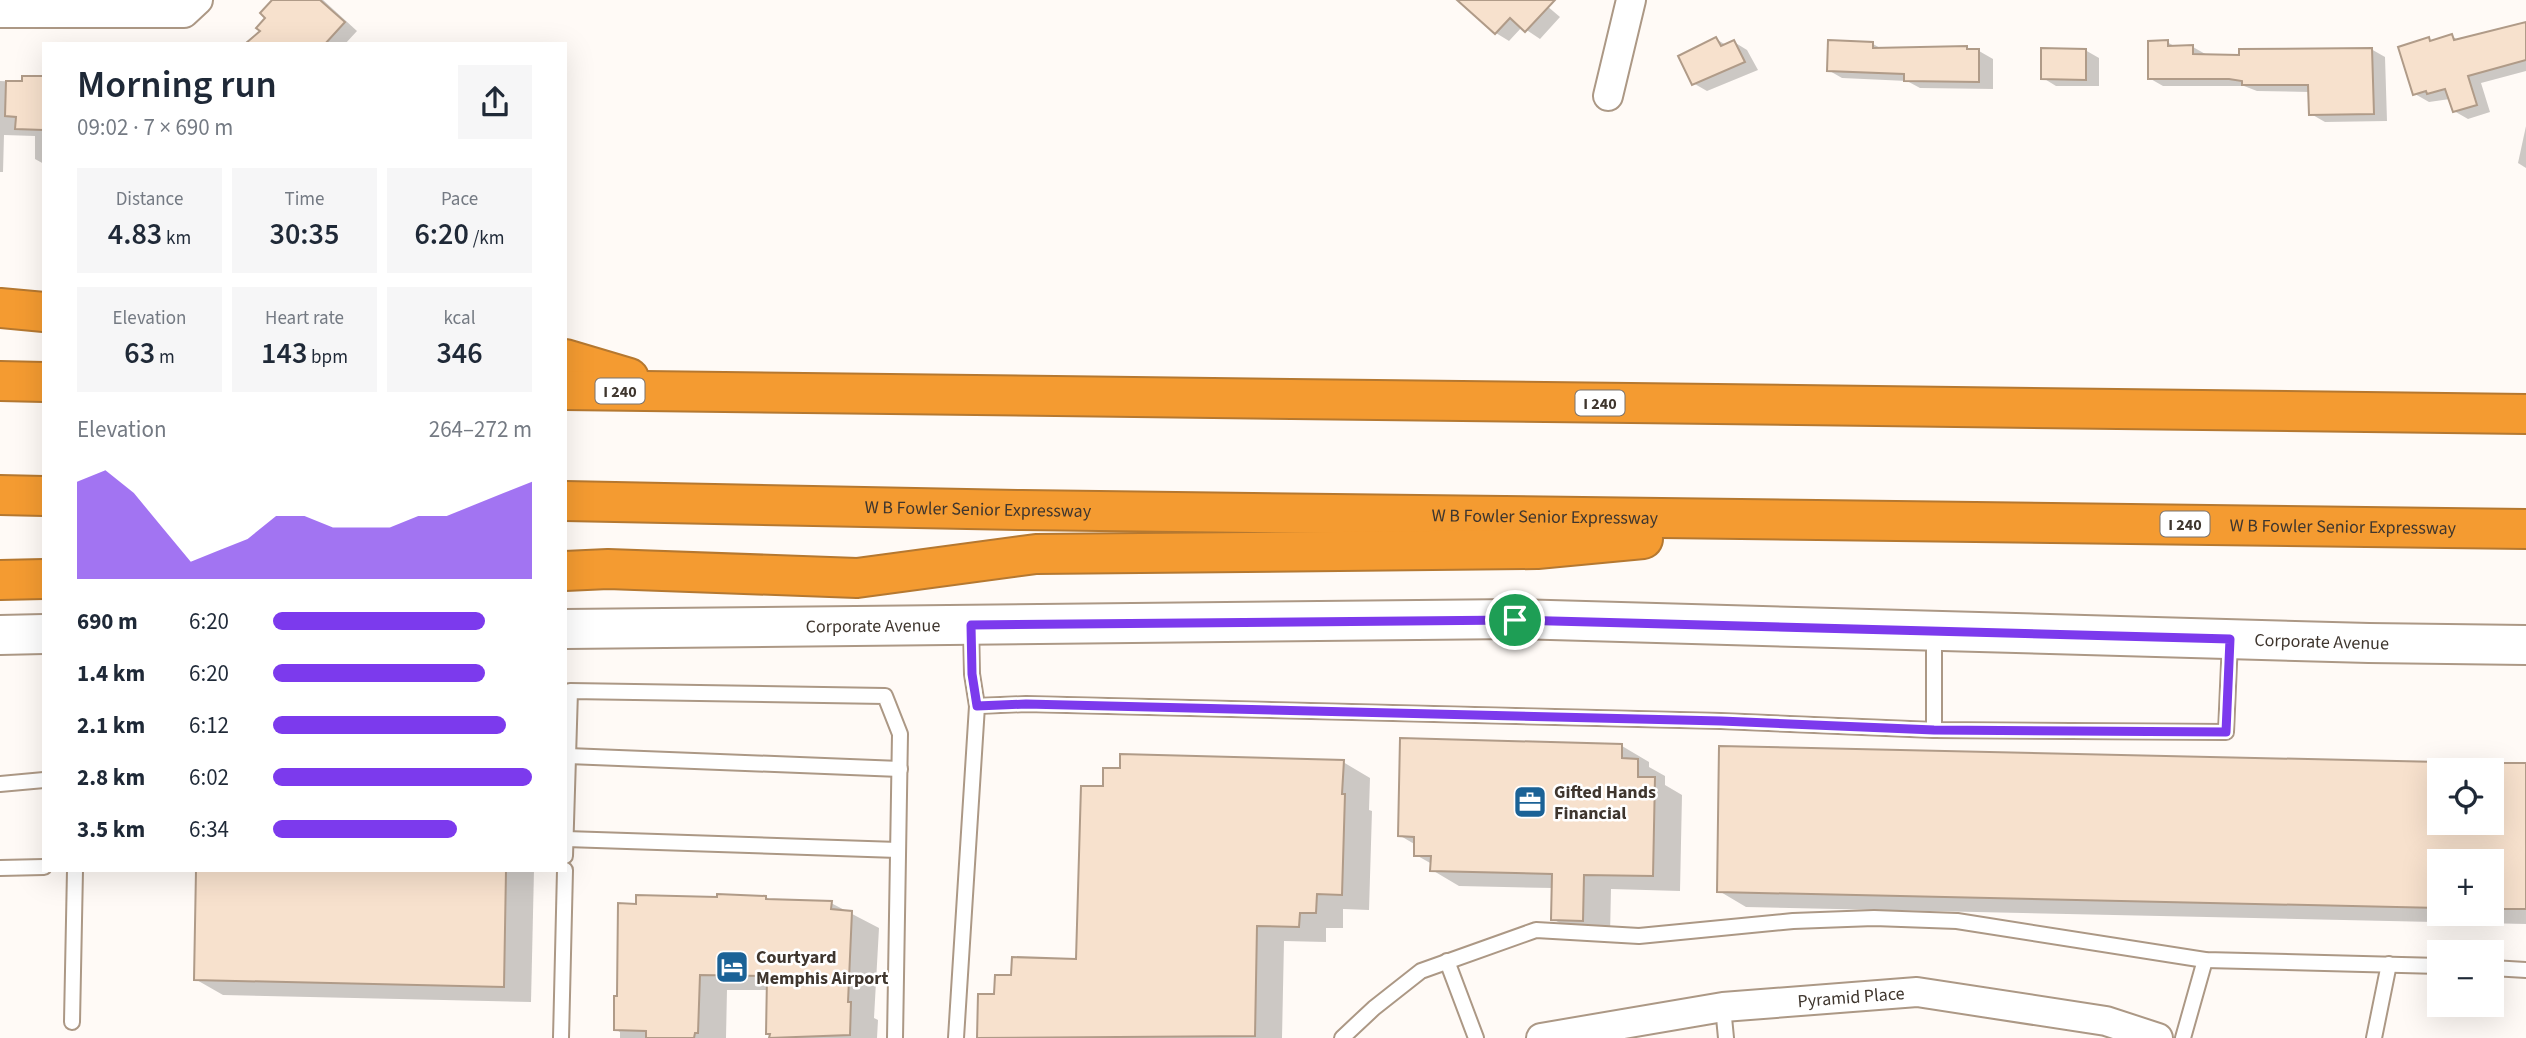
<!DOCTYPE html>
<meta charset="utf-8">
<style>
:root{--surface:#fff;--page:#f6f6f7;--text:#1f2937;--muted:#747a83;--accent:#7c3aed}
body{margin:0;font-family:"Source Sans 3",sans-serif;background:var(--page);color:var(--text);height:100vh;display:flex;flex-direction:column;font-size:26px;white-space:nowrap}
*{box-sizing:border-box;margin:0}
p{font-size:23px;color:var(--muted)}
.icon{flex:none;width:38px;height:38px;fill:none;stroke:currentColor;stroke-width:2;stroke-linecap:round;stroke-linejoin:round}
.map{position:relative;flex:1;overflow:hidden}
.details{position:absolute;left:42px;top:42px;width:525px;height:830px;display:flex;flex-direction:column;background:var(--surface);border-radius:0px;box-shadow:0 7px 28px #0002}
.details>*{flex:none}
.fabs{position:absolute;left:2427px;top:758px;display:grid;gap:14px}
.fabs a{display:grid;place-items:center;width:77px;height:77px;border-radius:0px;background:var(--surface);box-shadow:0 7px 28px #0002;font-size:35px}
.pin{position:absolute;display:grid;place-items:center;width:60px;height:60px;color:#fff;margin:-30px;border:4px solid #fff;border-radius:50%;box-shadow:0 2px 7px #0007}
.round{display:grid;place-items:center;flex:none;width:74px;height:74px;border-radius:0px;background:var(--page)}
.summary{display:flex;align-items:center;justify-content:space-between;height:119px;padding:0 35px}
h1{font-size:38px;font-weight:600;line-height:52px}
.stats{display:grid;grid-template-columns:repeat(3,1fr);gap:10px;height:119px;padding:7px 35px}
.stats div{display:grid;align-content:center;border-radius:0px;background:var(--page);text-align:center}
.stats b{font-size:30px;font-weight:600}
.stats small{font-size:19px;font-weight:400}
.stats p{font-size:19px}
.chart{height:196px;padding:14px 35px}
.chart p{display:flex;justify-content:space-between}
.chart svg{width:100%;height:126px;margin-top:7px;fill:var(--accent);opacity:.7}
ul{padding:0 35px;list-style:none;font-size:23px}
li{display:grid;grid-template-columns:112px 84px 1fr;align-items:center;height:52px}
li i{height:18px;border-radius:9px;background:var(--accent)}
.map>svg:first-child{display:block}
.shadow{fill:#0003;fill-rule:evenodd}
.building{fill:#f7e1cd;stroke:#b09b88;stroke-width:2}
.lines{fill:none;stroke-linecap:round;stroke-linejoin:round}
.lane-casing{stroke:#ac9885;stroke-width:18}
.street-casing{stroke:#ac9885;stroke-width:32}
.secondary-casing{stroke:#ac9885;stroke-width:42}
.highway-casing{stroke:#b57830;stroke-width:42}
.lane{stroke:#fff;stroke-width:14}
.street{stroke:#fff;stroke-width:28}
.secondary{stroke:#fff;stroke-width:38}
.highway{stroke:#f49b31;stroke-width:38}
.route-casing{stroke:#fff;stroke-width:14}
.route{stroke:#7c3aed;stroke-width:9}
.labels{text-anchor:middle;stroke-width:5;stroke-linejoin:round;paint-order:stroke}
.shield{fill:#fff;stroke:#79726d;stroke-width:2}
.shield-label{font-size:16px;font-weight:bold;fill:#3f362e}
.street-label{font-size:18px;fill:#3f362e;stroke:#fff}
.poi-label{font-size:18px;font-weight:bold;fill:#3f362e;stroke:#fff;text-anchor:start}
</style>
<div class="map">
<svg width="2526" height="1038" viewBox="0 0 2526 1038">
<rect width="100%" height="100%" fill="#fffaf6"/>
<g class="shadow">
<path d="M274 0H323L357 31 345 44H243L261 30Z"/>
<path d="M1540 0 1560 17 1540 39 1522 27 1509 41 1496 33 1467 7Z"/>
<path d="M2526 24V71L2481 83 2490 112 2468 119 2454 111 2450 99 2429 102 2415 94 2429 39 2433 42 2452 36 2459 41Z"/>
<path d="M1716 39 1726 45 1734 42 1747 50 1758 70 1707 91 1693 83Z"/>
<path d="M2167 42 2176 47H2193L2207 55 2241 56 2371 49 2385 57 2387 121 2325 122 2311 114 2310 92 2257 91 2244 86H2163L2149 78Z"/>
<path d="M1873 44 1882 49 1967 48 1979 51 1993 59V89L1920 88 1907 81 1842 78 1828 70Z"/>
<path d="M2085 50 2099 58V86H2056L2043 78Z"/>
<path d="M44 78V164L35 159V136L4 135 3 172H0V81L24 82Z"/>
<path d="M2526 126V168L2518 163Z"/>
<path d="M1622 746 1649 762V767L1665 776V785L1682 795 1680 891 1611 889 1610 935H1580L1553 919V888L1459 886 1432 870V864L1416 855V845L1399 835Z"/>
<path d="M1721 748 2526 765V924L1746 907 1719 891ZM2440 770H2492V822H2440ZM2440 861H2492V914H2440Z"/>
<path d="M1343 762 1370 778 1369 810 1372 811 1369 910 1343 909V928H1326V942L1284 941 1282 1038H978L980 996H996L1013 977 1078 961 1105 788Z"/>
<path d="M198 870H534L531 1002 223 995 195 979Z"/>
<path d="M766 897 772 901 831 903 879 928 874 1018 878 1020 877 1038H771L768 990H727L726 1038H620V1032L615 1029Z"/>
</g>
<g class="building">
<path d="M272 0H320L345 22 325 44H245L260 31 256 28 265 18 260 13Z"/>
<path d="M1457 0H1555L1525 32 1510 18 1495 34Z"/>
<path d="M2526 22V60L2468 76 2477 105 2453 112 2445 89 2427 94 2426 91 2413 95 2398 47 2429 37 2430 41 2452 34 2454 40Z"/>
<path d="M1716 37 1721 46 1734 40 1745 62 1692 85 1678 56Z"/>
<path d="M1828 40 1873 42V48L1967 46V49H1979V82L1904 81V74L1827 71Z"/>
<path d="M2168 40V46L2193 45V54L2239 55V49L2372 48 2374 114 2309 115 2308 85H2242V81L2229 79H2148V41Z"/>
<path d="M2041 48 2086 49V80L2041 79Z"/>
<path d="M22 76H44V130L15 129 16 117 5 116 6 81H22Z"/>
<path d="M1400 738 1622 744V758L1638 759V777H1655L1653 876 1584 875 1583 921 1551 920 1552 874 1430 871 1431 856H1414V837L1398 836Z"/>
<path d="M1719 746 2440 762V822H2492V763H2526V909H2492V861H2440V908L1717 892Z"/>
<path d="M1120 754 1344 760 1342 794H1345L1342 895 1317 894 1316 913H1300L1299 927 1257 926 1255 1036 977 1038 978 994H994L995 975H1011L1012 957 1076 959 1081 786H1103V768H1120Z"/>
<path d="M196 870H506L504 987 194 980Z"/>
<path d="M717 894 766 896V899L832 901 831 909 852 911 848 1002H851L850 1035 769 1038 770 1034H766L767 976 700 975 698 1033H695L694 1038H646V1031L614 1030V996H617L618 903 636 904V895L717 897Z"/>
</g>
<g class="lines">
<defs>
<g id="lane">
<path d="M971 625 972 674 977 706 1026 704 1721 721 1934 730 2226 732 2230 641"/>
<path d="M1934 730V633"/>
<path d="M568 756 900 769"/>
<path d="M0 784 44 780"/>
<path d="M566 839 898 850"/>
<path d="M565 856 570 691 885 696 900 734 895 1038"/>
<path d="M0 868 44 867"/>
<path d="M1447 961 1476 1038"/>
<path d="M2492 968 2526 970"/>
<path d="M1723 1007 1726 1038"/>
<path d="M72 1022 75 870"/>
<path d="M561 1038 565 870"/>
<path d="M956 1038 977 706"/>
<path d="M1342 1038 1374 1008 1421 971 1536 930 1639 936 1793 921 1874 918 1957 921 2205 960 2440 966"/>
<path d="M2183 1038 2205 960"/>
<path d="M2374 1038 2389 964"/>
</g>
<g id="street">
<path d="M0 13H184L198 0"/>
<path d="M1608 96 1631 0"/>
<path id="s1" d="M1541 1038 1723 1007 1917 992 2106 1021 2158 1038"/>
</g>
<g id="secondary">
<path id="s2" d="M565 629 1515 619 2369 643 2526 645"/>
<path d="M0 635 44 634"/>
</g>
<g id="highway">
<path d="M0 308 44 312"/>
<path d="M565 359 629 378"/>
<path d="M0 381 44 382"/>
<path d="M565 390 2526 414"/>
<path d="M0 495 44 496"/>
<path id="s3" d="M565 501 1022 510 2526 529"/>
<path d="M565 571 608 569 857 578 1036 554 1537 549 1643 539"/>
<path d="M0 580 44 579"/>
</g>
</defs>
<use href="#lane" class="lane-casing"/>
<use href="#street" class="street-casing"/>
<use href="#secondary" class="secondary-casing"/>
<use href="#highway" class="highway-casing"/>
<use href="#lane" class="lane"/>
<use href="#street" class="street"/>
<use href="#secondary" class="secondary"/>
<use href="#highway" class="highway"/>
</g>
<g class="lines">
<defs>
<path id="route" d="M1515 620 2230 639 2226 732 1934 730 1721 721 1026 704 977 706 972 674 971 625Z"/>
</defs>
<use href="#route" class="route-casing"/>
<use href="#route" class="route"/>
</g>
<defs>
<symbol id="office-square" viewBox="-11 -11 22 22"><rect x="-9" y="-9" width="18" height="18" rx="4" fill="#1b6296" stroke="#fff"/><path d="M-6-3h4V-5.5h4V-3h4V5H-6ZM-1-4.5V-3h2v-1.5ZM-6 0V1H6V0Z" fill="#fff"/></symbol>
<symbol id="hotel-square" viewBox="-11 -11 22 22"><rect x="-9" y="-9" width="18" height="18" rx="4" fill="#1b6296" stroke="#fff"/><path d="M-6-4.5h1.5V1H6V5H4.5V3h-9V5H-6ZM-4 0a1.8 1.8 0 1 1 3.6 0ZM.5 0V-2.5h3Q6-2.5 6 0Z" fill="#fff"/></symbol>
</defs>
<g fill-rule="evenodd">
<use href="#office-square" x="1511" y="783" width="38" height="38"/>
<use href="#hotel-square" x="713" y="948" width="38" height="38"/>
</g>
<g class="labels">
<g class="shield">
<rect x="595.5" y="378.5" width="49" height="25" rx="5"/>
<rect x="1575.5" y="390.5" width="49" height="25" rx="5"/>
<rect x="2160.5" y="511.5" width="49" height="25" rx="5"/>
</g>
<g class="shield-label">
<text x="620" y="397">I 240</text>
<text x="1600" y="409">I 240</text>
<text x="2185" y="530">I 240</text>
</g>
<g class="street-label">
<text dy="6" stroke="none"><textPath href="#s3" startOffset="413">W B Fowler Senior Expressway</textPath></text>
<text dy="6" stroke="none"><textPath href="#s3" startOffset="980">W B Fowler Senior Expressway</textPath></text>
<text dy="6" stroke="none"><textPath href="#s3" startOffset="1778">W B Fowler Senior Expressway</textPath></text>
<text dy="6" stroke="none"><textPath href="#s2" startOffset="308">Corporate Avenue</textPath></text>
<text dy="6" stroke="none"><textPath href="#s2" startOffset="1757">Corporate Avenue</textPath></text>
<text dy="6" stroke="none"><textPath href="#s1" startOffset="313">Pyramid Place</textPath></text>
</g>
<g class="poi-label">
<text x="1554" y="798">Gifted Hands<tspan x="1554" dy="21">Financial</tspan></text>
<text x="756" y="963">Courtyard<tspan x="756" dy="21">Memphis Airport</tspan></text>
</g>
</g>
</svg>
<div class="fabs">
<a><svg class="icon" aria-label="locate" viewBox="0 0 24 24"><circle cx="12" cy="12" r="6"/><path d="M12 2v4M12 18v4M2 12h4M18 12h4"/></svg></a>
<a>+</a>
<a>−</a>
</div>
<div class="pin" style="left:1515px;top:620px;background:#1e9e55"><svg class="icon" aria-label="arrive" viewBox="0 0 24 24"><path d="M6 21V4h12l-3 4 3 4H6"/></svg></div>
<section class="details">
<div class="summary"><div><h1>Morning run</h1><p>09:02 · 7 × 690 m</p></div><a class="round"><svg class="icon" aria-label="share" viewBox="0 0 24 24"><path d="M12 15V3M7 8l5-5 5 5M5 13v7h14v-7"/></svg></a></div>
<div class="stats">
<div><p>Distance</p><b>4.83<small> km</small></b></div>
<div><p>Time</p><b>30:35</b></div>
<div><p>Pace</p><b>6:20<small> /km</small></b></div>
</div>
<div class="stats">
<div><p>Elevation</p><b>63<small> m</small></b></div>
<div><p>Heart rate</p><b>143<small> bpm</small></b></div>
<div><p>kcal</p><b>346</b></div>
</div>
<div class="chart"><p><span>Elevation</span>264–272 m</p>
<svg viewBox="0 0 160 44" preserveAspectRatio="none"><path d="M0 44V10L10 6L20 14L30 26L40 38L50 34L60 30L70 22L80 22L90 26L100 26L110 26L120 22L130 22L140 18L150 14L160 10V44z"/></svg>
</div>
<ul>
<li><b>690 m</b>6:20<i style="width:82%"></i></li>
<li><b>1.4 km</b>6:20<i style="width:82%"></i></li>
<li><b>2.1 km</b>6:12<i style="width:90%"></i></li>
<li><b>2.8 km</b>6:02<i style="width:100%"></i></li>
<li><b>3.5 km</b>6:34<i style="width:71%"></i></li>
</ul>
</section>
</div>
